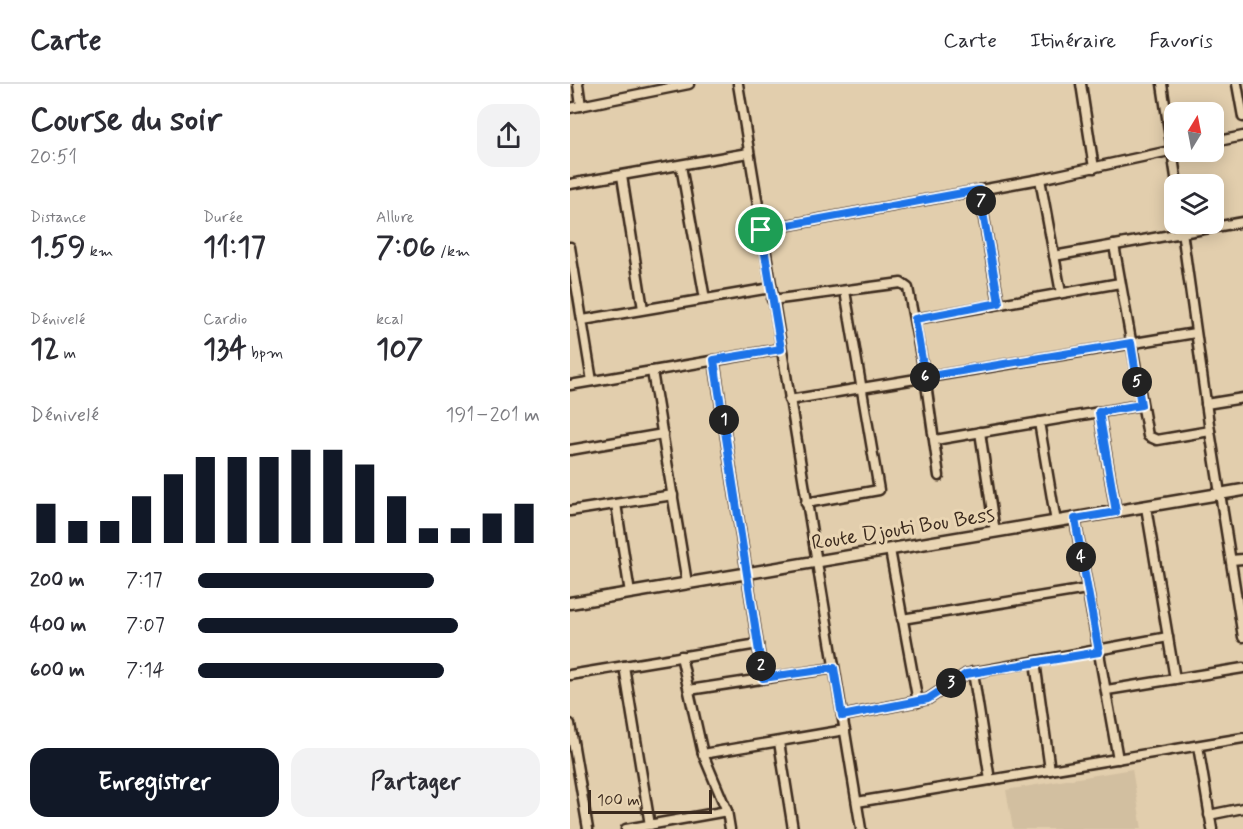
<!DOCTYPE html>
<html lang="fr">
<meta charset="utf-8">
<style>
:root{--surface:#fff;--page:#f2f2f3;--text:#2b2b33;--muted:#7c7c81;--line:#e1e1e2;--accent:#111827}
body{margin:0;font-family:Mynerve,sans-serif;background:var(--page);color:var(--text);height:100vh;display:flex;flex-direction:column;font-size:22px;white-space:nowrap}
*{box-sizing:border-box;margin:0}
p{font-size:20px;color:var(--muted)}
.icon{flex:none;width:33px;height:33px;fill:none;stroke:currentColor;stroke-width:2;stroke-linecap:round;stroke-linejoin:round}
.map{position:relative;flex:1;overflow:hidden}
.details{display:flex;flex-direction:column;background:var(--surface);width:570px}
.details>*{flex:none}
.needle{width:39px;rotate:10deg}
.fabs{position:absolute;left:594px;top:18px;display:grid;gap:12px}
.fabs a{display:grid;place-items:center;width:60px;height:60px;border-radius:12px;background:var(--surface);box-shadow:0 3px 15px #0003;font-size:30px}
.scale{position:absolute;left:18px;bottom:15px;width:124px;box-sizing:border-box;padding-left:6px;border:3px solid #3b2a1e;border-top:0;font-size:16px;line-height:21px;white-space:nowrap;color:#3b2a1e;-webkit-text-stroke:4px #e9d5b3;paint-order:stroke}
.pin{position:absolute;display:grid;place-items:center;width:51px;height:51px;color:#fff;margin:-26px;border:3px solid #fff;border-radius:50%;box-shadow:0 2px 6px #0007}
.km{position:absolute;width:30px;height:30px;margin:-15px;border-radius:50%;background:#222;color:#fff;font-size:16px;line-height:30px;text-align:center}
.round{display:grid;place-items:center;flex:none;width:63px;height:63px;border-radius:18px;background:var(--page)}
.headline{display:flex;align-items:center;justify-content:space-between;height:102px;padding:0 30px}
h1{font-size:33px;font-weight:700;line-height:45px}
.figures{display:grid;grid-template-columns:repeat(3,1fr);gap:9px;height:102px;padding:6px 30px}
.figures div{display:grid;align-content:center}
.figures b{font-size:30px;font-weight:700}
.figures small{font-size:16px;font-weight:400}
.figures p{font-size:16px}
.chart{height:168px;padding:12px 30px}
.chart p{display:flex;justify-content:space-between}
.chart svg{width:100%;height:108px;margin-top:6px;stroke:var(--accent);stroke-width:6}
.action{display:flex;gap:12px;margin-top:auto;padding:12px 30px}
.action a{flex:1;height:69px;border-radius:18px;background:var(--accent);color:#fff;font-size:24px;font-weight:700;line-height:69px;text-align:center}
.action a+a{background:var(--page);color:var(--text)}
ul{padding:0 30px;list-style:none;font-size:20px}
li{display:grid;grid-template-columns:96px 72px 1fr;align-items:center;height:45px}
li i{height:15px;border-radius:8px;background:var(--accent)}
header{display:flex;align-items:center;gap:36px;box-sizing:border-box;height:84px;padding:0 30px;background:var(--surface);border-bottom:2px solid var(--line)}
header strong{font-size:28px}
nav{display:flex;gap:33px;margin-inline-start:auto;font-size:21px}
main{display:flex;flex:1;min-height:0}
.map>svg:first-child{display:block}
.built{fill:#d2bfa0}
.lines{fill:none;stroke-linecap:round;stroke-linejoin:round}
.minor-casing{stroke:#3b2a1e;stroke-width:13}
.major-casing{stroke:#3b2a1e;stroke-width:15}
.minor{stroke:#e9d5b3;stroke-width:8}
.major{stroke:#e9d5b3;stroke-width:10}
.route-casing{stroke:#fff;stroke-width:12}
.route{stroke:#1a73e8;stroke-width:8}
.labels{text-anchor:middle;stroke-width:6;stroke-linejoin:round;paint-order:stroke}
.street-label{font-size:21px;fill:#3b2a1e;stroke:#e9d5b3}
</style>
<header>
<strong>Carte</strong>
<nav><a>Carte</a><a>Itinéraire</a><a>Favoris</a></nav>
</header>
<main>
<section class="details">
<div class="headline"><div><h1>Course du soir</h1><p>20:51</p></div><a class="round"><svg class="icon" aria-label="share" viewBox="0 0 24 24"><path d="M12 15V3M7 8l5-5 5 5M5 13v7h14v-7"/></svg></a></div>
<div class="figures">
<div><p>Distance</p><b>1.59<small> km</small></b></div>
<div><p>Durée</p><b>11:17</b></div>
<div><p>Allure</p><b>7:06<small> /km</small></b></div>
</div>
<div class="figures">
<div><p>Dénivelé</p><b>12<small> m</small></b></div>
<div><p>Cardio</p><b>134<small> bpm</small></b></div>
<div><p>kcal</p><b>107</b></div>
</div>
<div class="chart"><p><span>Dénivelé</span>191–201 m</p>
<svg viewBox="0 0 160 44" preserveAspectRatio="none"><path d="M5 44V28M15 44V35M25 44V35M35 44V25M45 44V16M55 44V9M65 44V9M75 44V9M85 44V6M95 44V6M105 44V12M115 44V25M125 44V38M135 44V38M145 44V32M155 44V28"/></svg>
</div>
<ul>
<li><b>200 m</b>7:17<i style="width:69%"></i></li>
<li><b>400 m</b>7:07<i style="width:76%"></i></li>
<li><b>600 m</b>7:14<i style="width:72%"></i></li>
</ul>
<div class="action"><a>Enregistrer</a><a>Partager</a></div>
</section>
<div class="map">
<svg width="673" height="745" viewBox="0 0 673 745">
<rect width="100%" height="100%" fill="#e2cead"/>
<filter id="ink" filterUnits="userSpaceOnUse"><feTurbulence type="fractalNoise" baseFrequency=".0167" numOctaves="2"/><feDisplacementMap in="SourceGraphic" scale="12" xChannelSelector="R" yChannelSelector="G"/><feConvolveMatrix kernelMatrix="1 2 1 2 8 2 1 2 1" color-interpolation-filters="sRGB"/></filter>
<g filter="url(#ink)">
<path class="built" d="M562 685 572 745H443L436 706Z"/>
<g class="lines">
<defs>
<g id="minor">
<path d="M8 0 11 22"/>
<path d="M168 0 291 745"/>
<path d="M511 0 524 84"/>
<path d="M592 0 607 100"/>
<path d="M667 0 673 33"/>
<path d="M0 24 119 0"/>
<path d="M644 58 673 52"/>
<path d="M111 82 135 215"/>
<path d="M52 92 73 225"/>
<path d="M470 95 491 209"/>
<path d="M0 100 178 69"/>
<path d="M409 106 429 219"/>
<path d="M611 140 640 347 673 553"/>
<path d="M191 146 470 95 604 66"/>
<path d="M544 161 578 352 587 356 640 347"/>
<path d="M0 163 22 297"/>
<path d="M484 172 673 138"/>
<path d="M202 216 331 199 338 204 355 293 369 392"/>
<path d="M345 235 550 199"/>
<path d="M13 236 201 204"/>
<path d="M144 276 193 594"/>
<path d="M82 287 117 499"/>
<path d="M0 301 211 265"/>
<path d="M219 316 625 249"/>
<path d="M636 320 673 314"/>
<path d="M529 328 546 428"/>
<path d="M469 338 486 438"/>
<path d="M410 348 425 448"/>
<path d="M365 356 571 321"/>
<path d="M0 366 93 350"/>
<path d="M236 419 309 406 275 207"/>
<path d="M46 420 60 509"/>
<path d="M576 423 605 595"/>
<path d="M0 427 103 411"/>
<path d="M505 435 548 675"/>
<path d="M320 466 348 618"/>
<path d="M661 476 673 475"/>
<path d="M332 535 517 505"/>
<path d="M111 572 133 670 157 727 160 745"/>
<path d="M465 578 480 686"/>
<path d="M54 582 80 741"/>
<path d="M403 588 420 696"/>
<path d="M0 591 188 560"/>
<path d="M119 606 264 584"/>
<path d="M537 606 673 584"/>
<path d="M272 632 358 615 396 590 598 553"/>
<path d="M0 640 18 745"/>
<path d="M209 658 223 745"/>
<path d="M628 662 642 745"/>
<path d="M133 670 275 646"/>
<path d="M287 718 673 654"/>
<path d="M639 731 673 724"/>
<path d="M56 745 157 727"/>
</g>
<path id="major" d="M0 519 673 406"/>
</defs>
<use href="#minor" class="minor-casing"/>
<use href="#major" class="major-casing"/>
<use href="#minor" class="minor"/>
<use href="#major" class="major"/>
</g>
</g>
<g class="lines" filter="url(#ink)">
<defs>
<path id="route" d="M409 106 429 219 345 235 355 293 561 259 571 321 529 328 546 428 505 435 529 568 396 590 358 615 272 632 264 584 193 594 144 276 211 265 191 146Z"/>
</defs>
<use href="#route" class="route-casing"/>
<use href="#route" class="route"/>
</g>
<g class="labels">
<g class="street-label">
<text transform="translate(333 444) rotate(-9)" y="7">Route Djouti Bou Bess</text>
</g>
</g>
</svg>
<div class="fabs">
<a><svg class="needle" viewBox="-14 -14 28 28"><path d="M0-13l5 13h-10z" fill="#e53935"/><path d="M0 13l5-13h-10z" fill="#7c7c81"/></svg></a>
<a><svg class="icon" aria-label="layers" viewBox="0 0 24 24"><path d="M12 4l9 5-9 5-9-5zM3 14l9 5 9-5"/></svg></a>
</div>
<div class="scale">100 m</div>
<div class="pin" style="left:191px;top:146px;background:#1e9e55"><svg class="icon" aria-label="arrive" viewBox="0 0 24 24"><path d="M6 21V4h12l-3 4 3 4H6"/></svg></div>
<b class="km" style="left:154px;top:336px">1</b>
<b class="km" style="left:191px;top:582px">2</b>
<b class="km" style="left:381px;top:599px">3</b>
<b class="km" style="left:511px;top:473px">4</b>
<b class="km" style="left:567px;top:298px">5</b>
<b class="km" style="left:355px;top:293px">6</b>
<b class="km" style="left:411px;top:117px">7</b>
</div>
</main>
